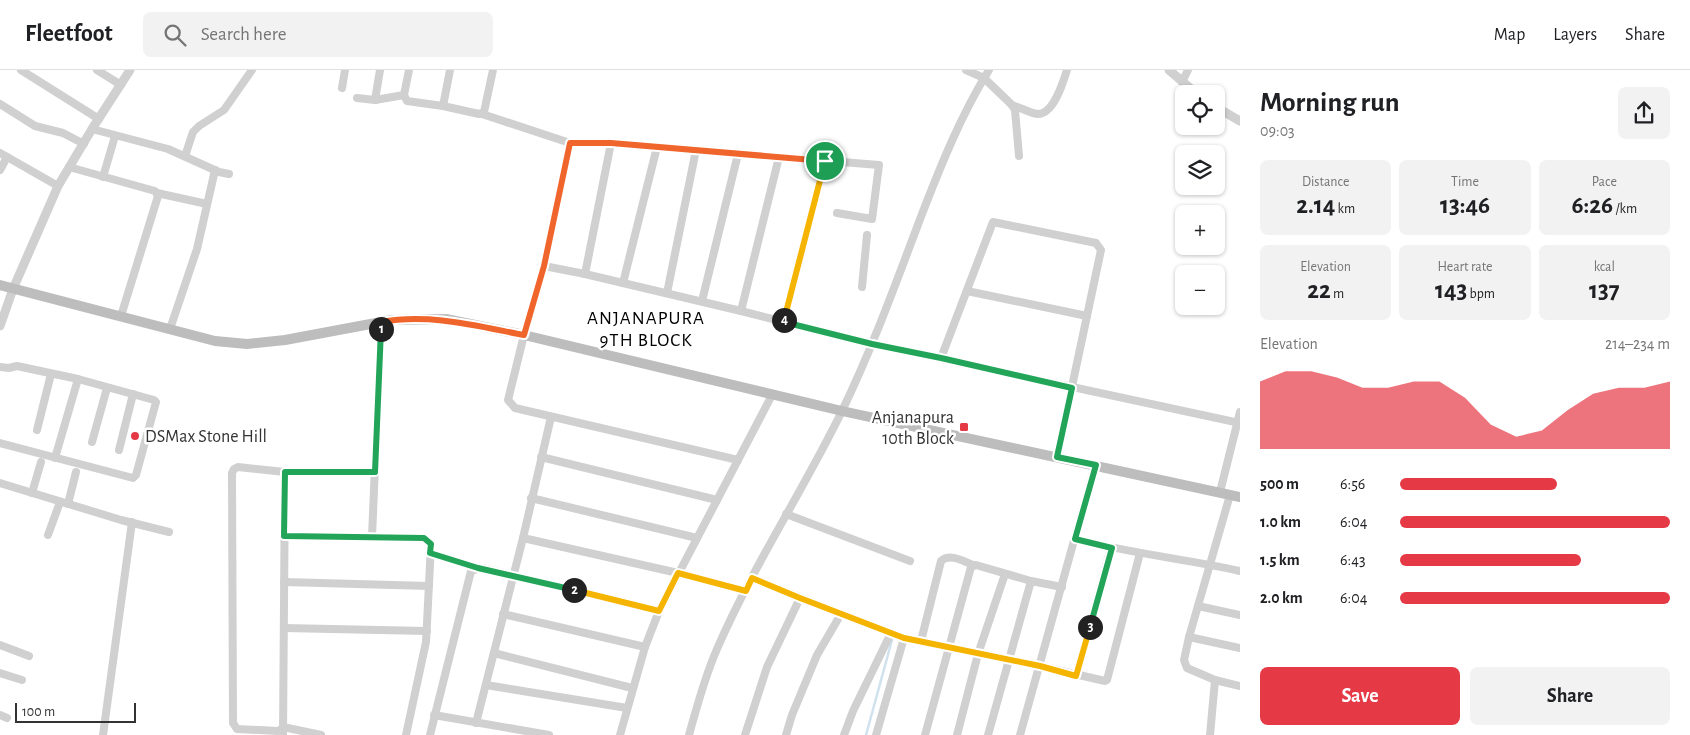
<!DOCTYPE html>
<meta charset="utf-8">
<style>
:root{--surface:#fff;--page:#f2f2f2;--text:#202124;--muted:#757577;--line:#e0e0e0;--accent:#e63946}
body{margin:0;font-family:"Alegreya Sans",sans-serif;background:var(--page);color:var(--text);height:100vh;display:flex;flex-direction:column;font-size:19px;white-space:nowrap}
*{box-sizing:border-box;margin:0}
p{font-size:16px;color:var(--muted)}
.icon{flex:none;width:28px;height:28px;fill:none;stroke:currentColor;stroke-width:2;stroke-linecap:round;stroke-linejoin:round}
.map{position:relative;flex:1;overflow:hidden}
.panel{display:flex;flex-direction:column;background:var(--surface);width:450px}
.panel>*{flex:none}
.buttons{position:absolute;left:1175px;top:15px;display:grid;gap:10px}
.buttons a{display:grid;place-items:center;width:50px;height:50px;border-radius:8px;background:var(--surface);box-shadow:0 1px 4px #0004;font-size:25px}
.scale{position:absolute;left:15px;bottom:12px;width:121px;box-sizing:border-box;padding-left:5px;border:2px solid #333;border-top:0;font-size:14px;line-height:18px;white-space:nowrap;color:#333;-webkit-text-stroke:4px #fff;paint-order:stroke}
.pin{position:absolute;display:grid;place-items:center;width:42px;height:42px;color:#fff;margin:-21px;border:2px solid #fff;border-radius:50%;box-shadow:0 1px 5px #0007}
.km{position:absolute;width:25px;height:25px;margin:-12px;border-radius:50%;background:#222;color:#fff;font-size:14px;line-height:25px;text-align:center}
.round{display:grid;place-items:center;flex:none;width:52px;height:52px;border-radius:8px;background:var(--page)}
.overview{display:flex;align-items:center;justify-content:space-between;height:85px;padding:0 20px}
h1{font-size:28px;font-weight:700;line-height:38px}
.figures{display:grid;grid-template-columns:repeat(3,1fr);gap:8px;height:85px;padding:5px 20px}
.figures div{display:grid;align-content:center;border-radius:8px;background:var(--page);text-align:center}
.figures b{font-size:25px;font-weight:700}
.figures small{font-size:14px;font-weight:400}
.figures p{font-size:14px}
.chart{height:140px;padding:10px 20px}
.chart p{display:flex;justify-content:space-between}
.chart svg{width:100%;height:90px;margin-top:5px;fill:var(--accent);opacity:.7}
.button{display:flex;gap:10px;margin-top:auto;padding:10px 20px}
.button a{flex:1;height:58px;border-radius:8px;background:var(--accent);color:#fff;font-size:20px;font-weight:700;line-height:58px;text-align:center}
.button a+a{background:var(--page);color:var(--text)}
ul{padding:0 20px;list-style:none;font-size:16px}
li{display:grid;grid-template-columns:80px 60px 1fr;align-items:center;height:38px}
li i{height:12px;border-radius:6px;background:var(--accent)}
header{display:flex;align-items:center;gap:30px;box-sizing:border-box;height:70px;padding:0 25px;background:var(--surface);border-bottom:1px solid var(--line)}
header strong{font-size:24px}
nav{display:flex;gap:28px;margin-inline-start:auto;font-size:18px}
.search{width:350px;height:45px;background:var(--page);display:flex;align-items:center;gap:12px;box-sizing:border-box;padding:0 18px;border-radius:8px;color:var(--muted);font-size:19px}
main{display:flex;flex:1;min-height:0}
.map>svg:first-child{display:block}
.lines{fill:none;stroke-linecap:round;stroke-linejoin:round}
.stream{stroke:#cfe2ee;stroke-width:2.5}
.minor{stroke:#d0d0d0;stroke-width:8}
.tertiary{stroke:#d0d0d0;stroke-width:9}
.secondary{stroke:#bdbdbd;stroke-width:10}
.split-1-casing{stroke:#fff;stroke-width:10}
.split-2-casing{stroke:#fff;stroke-width:10}
.split-3-casing{stroke:#fff;stroke-width:10}
.split-4-casing{stroke:#fff;stroke-width:10}
.split-5-casing{stroke:#fff;stroke-width:10}
.split-1{stroke:#f0652b;stroke-width:6}
.split-2{stroke:#22a559;stroke-width:6}
.split-3{stroke:#f5b400;stroke-width:6}
.split-4{stroke:#22a559;stroke-width:6}
.split-5{stroke:#f5b400;stroke-width:6}
.poi-dot{fill:#e63946;stroke:#fff;stroke-width:2}
.labels{text-anchor:middle;stroke-width:5;stroke-linejoin:round;paint-order:stroke}
.poi-label{font-size:18px;fill:#333;stroke:#fff;text-anchor:end}
.neighbourhood-label{font-size:19px;letter-spacing:1px;fill:#000;stroke:#fff}
</style>
<header>
<strong>Fleetfoot</strong>
<div class="search"><svg class="icon" aria-label="search" viewBox="0 0 24 24"><circle cx="10" cy="10" r="6"/><path d="M15 15l6 6"/></svg>Search here</div>
<nav><a>Map</a><a>Layers</a><a>Share</a></nav>
</header>
<main>
<div class="map">
<svg width="1240" height="665" viewBox="0 0 1240 665">
<rect width="100%" height="100%" fill="#fff"/>
<g class="lines">
<path class="stream" d="M866 665 892 570"/>
<g class="minor">
<path d="M21 0 99 49"/>
<path d="M97 0 121 15"/>
<path d="M409 0 404 25 407 31 443 36 479 44 484 42 493 0"/>
<path d="M966 0 984 8 1012 35 1015 40 1019 86"/>
<path d="M1182 12 1188 0"/>
<path d="M342 18 345 0"/>
<path d="M357 28 375 30 404 25"/>
<path d="M375 30 380 0"/>
<path d="M0 34 35 56 63 63 84 74"/>
<path d="M1012 35C1019 37 1032 44 1038 44 1054 44 1063 12 1067 0"/>
<path d="M443 36 450 0"/>
<path d="M482 44 570 73H611L879 95 872 149 837 143"/>
<path d="M92 59 168 79 219 102 229 104"/>
<path d="M570 73 544 196 524 265 508 330 515 338 738 390"/>
<path d="M0 83 58 116"/>
<path d="M185 86 193 62 199 56 224 40 252 0"/>
<path d="M69 97 155 121 158 126 121 246"/>
<path d="M0 100 7 87"/>
<path d="M103 107 115 66"/>
<path d="M157 123 207 134"/>
<path d="M544 196 585 204 741 241 872 274 1240 353"/>
<path d="M585 204 611 73"/>
<path d="M623 213 657 77"/>
<path d="M862 217 867 165"/>
<path d="M967 221 1087 246"/>
<path d="M667 223 696 80"/>
<path d="M702 231 738 84"/>
<path d="M741 241 779 87"/>
<path d="M784 252 825 91"/>
<path d="M170 259 197 179 215 100"/>
<path d="M941 288 993 152 1096 173 1101 180 1057 387"/>
<path d="M0 297 9 298 17 296 78 309 154 330 156 332 136 405 133 408 0 373"/>
<path d="M37 360 51 304"/>
<path d="M92 372 107 318"/>
<path d="M119 380 133 324"/>
<path d="M541 387 717 430"/>
<path d="M55 388 78 309"/>
<path d="M0 413 121 450 169 462"/>
<path d="M1220 422 1240 342"/>
<path d="M32 423 41 392"/>
<path d="M1230 425 1189 567 1184 590 1187 598 1215 610 1240 616"/>
<path d="M531 428 697 468"/>
<path d="M68 434 76 402"/>
<path d="M786 444 910 491"/>
<path d="M48 465 60 432"/>
<path d="M285 466 424 468 431 475 426 572 406 665"/>
<path d="M372 467 381 252"/>
<path d="M523 468 678 503 746 521"/>
<path d="M1075 469C1129 483 1185 489 1240 501"/>
<path d="M430 483 478 498"/>
<path d="M752 508 904 568 1040 596 1105 611 1107 610 1140 483"/>
<path d="M284 512 429 516"/>
<path d="M1198 536 1240 545"/>
<path d="M503 544 645 577"/>
<path d="M284 558 427 561"/>
<path d="M1189 567 1240 578"/>
<path d="M921 571 941 491C950 483 963 491 973 495"/>
<path d="M0 575 29 586"/>
<path d="M494 583 632 618"/>
<path d="M0 603 22 610"/>
<path d="M1076 605 1111 478"/>
<path d="M486 615 627 638"/>
<path d="M0 645 7 648"/>
<path d="M434 645 549 665"/>
<path d="M476 653 523 468 551 347"/>
<path d="M103 665 132 452"/>
<path d="M283 665 285 402"/>
<path d="M321 665 283 657 280 660 278 661 237 659 233 653 232 403 234 399 238 397 285 402H375"/>
<path d="M430 665 471 501 482 498 659 541"/>
<path d="M620 665 645 577 659 541 772 325"/>
<path d="M689 665C697 636 705 606 717 579 753 496 803 421 842 341 873 277 897 210 922 144 941 95 961 45 989 0"/>
<path d="M745 665 767 597 800 528"/>
<path d="M786 665 792 645 817 585 841 544"/>
<path d="M844 665 853 641 891 563"/>
<path d="M876 665 904 568"/>
<path d="M925 665 971 497 976 495 1031 511 1062 517"/>
<path d="M957 665 978 584 1005 504"/>
<path d="M988 665 1031 511"/>
<path d="M1020 665 1095 395"/>
<path d="M1210 665 1215 610"/>
</g>
<g class="tertiary">
<path d="M1169 0 1197 24"/>
<path d="M1216 37 1240 51"/>
<path d="M0 256 13 219 58 116 92 59 130 0"/>
</g>
<path class="secondary" d="M0 215 215 271 247 274 285 270 392 250 446 249 524 265 842 341 1240 427"/>
</g>
<g class="lines">
<defs>
<path id="split-1" d="M381 259V252C429 243 477 256 524 265L544 196 570 73H611L825 91"/>
<path id="split-2" d="M381 259 375 402H285L284 466 424 468 431 474 430 483 478 498 574 520"/>
<path id="split-3" d="M574 520 659 541 678 503 746 521 752 508 800 528 904 568 1040 596 1076 606 1090 557"/>
<path id="split-4" d="M784 250V252L872 274 941 288 1072 318 1057 387 1096 395 1075 469 1112 478 1090 557"/>
<path id="split-5" d="M784 250 825 91"/>
</defs>
<use href="#split-1" class="split-1-casing"/>
<use href="#split-2" class="split-2-casing"/>
<use href="#split-3" class="split-3-casing"/>
<use href="#split-4" class="split-4-casing"/>
<use href="#split-5" class="split-5-casing"/>
<use href="#split-1" class="split-1"/>
<use href="#split-2" class="split-2"/>
<use href="#split-3" class="split-3"/>
<use href="#split-4" class="split-4"/>
<use href="#split-5" class="split-5"/>
</g>
<g class="poi-dot">
<rect x="959" y="352" width="10" height="10" rx="2.5"/>
<circle cx="135" cy="366" r="5"/>
</g>
<g class="labels">
<g class="poi-label">
<text x="954" y="353">Anjanapura<tspan x="954" dy="21">10th Block</tspan></text>
<text x="145" y="372" text-anchor="start">DSMax Stone Hill</text>
</g>
<g class="neighbourhood-label">
<text x="646" y="254">ANJANAPURA<tspan x="646" dy="22">9TH BLOCK</tspan></text>
</g>
</g>
</svg>
<div class="buttons">
<a><svg class="icon" aria-label="locate" viewBox="0 0 24 24"><circle cx="12" cy="12" r="6"/><path d="M12 2v4M12 18v4M2 12h4M18 12h4"/></svg></a>
<a><svg class="icon" aria-label="layers" viewBox="0 0 24 24"><path d="M12 4l9 5-9 5-9-5zM3 14l9 5 9-5"/></svg></a>
<a>+</a>
<a>−</a>
</div>
<div class="scale">100 m</div>
<div class="pin" style="left:825px;top:91px;background:#1e9e55"><svg class="icon" aria-label="arrive" viewBox="0 0 24 24"><path d="M6 21V4h12l-3 4 3 4H6"/></svg></div>
<b class="km" style="left:381px;top:259px">1</b>
<b class="km" style="left:574px;top:520px">2</b>
<b class="km" style="left:1090px;top:557px">3</b>
<b class="km" style="left:784px;top:250px">4</b>
</div>
<section class="panel">
<div class="overview"><div><h1>Morning run</h1><p>09:03</p></div><a class="round"><svg class="icon" aria-label="share" viewBox="0 0 24 24"><path d="M12 15V3M7 8l5-5 5 5M5 13v7h14v-7"/></svg></a></div>
<div class="figures">
<div><p>Distance</p><b>2.14<small> km</small></b></div>
<div><p>Time</p><b>13:46</b></div>
<div><p>Pace</p><b>6:26<small> /km</small></b></div>
</div>
<div class="figures">
<div><p>Elevation</p><b>22<small> m</small></b></div>
<div><p>Heart rate</p><b>143<small> bpm</small></b></div>
<div><p>kcal</p><b>137</b></div>
</div>
<div class="chart"><p><span>Elevation</span>214–234 m</p>
<svg viewBox="0 0 160 44" preserveAspectRatio="none"><path d="M0 44V11L10 6L20 6L30 9L40 14L50 14L60 11L70 11L80 19L90 32L100 38L110 35L120 25L130 17L140 14L150 14L160 11V44z"/></svg>
</div>
<ul>
<li><b>500 m</b>6:56<i style="width:58%"></i></li>
<li><b>1.0 km</b>6:04<i style="width:100%"></i></li>
<li><b>1.5 km</b>6:43<i style="width:67%"></i></li>
<li><b>2.0 km</b>6:04<i style="width:100%"></i></li>
</ul>
<div class="button"><a>Save</a><a>Share</a></div>
</section>
</main>
